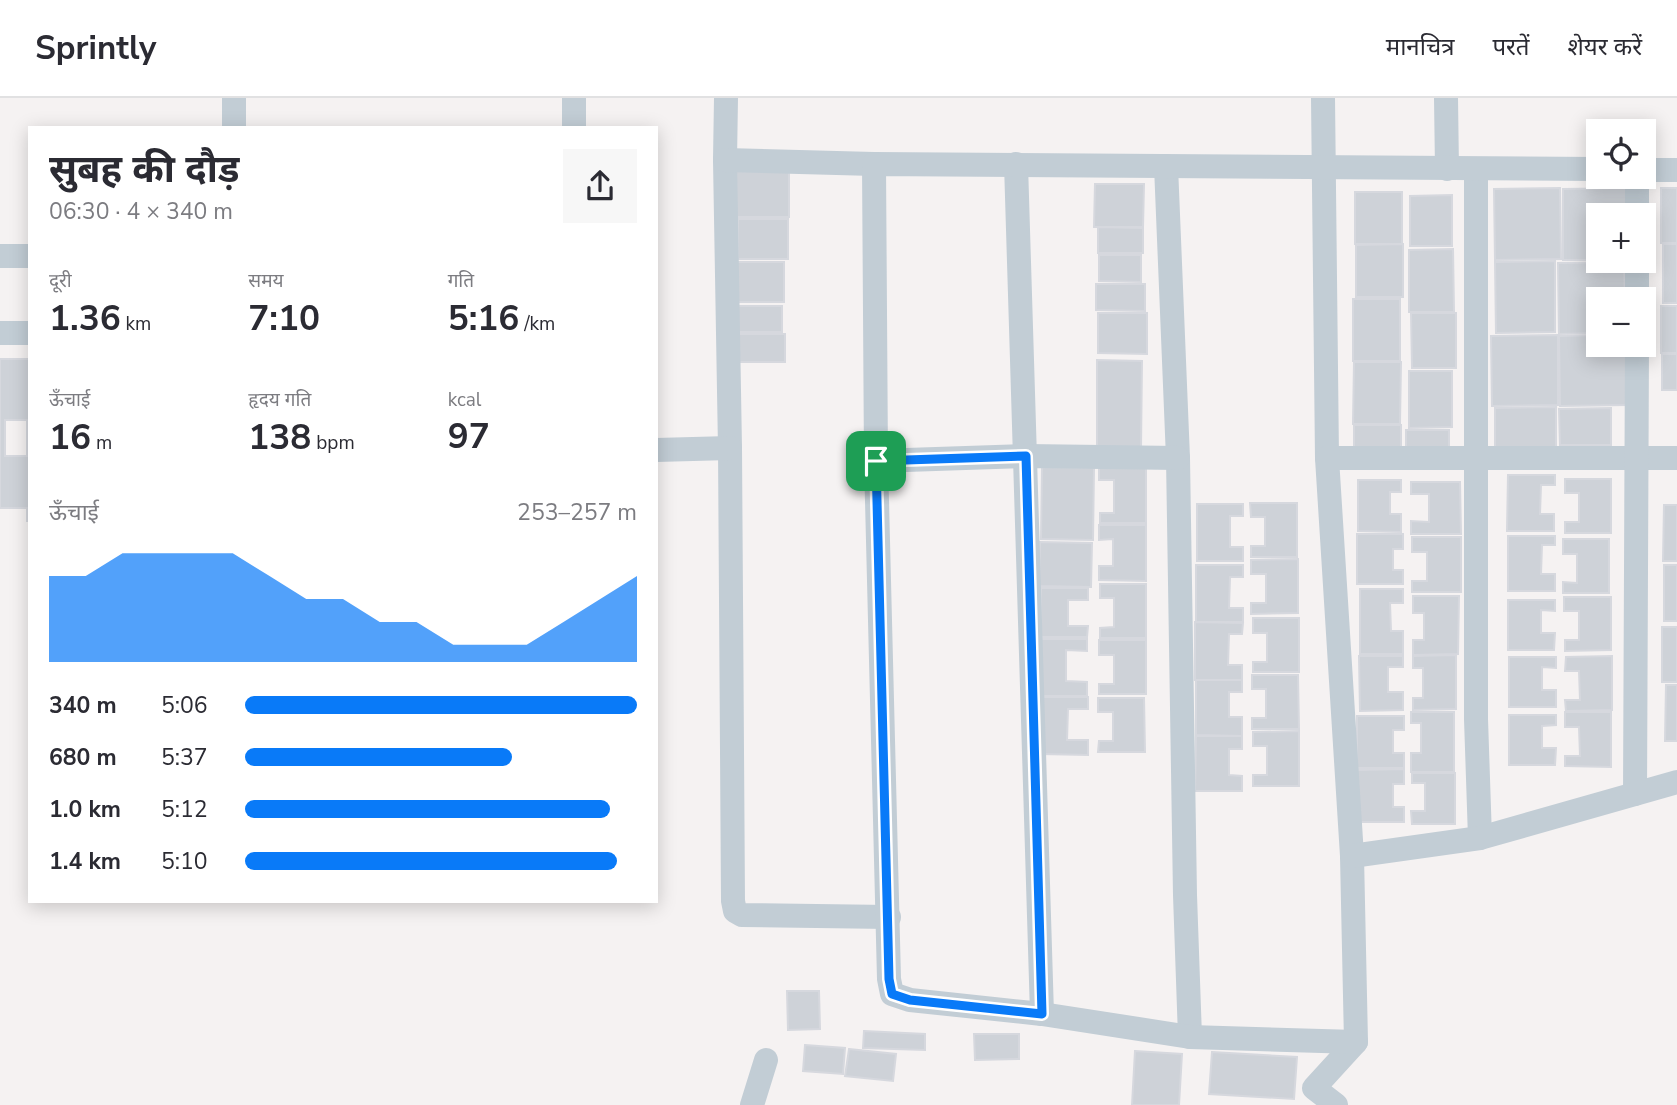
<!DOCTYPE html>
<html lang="hi">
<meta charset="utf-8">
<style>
:root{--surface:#fff;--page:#f7f7f7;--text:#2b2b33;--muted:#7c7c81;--line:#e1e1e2;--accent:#097af8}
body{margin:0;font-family:"Nunito Sans","Noto Sans Devanagari",sans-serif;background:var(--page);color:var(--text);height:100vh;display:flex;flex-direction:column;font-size:26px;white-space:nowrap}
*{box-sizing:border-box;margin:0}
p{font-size:23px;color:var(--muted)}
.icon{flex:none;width:38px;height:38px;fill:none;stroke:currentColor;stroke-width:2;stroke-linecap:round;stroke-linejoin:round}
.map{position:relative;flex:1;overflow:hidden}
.sheet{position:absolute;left:28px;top:28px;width:630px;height:777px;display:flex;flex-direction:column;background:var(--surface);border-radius:0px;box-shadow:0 4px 18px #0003}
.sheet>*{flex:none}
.controls{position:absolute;left:1586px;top:21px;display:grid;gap:14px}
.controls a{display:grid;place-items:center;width:70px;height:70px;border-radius:0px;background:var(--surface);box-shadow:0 4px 18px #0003;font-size:35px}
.pin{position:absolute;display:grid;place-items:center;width:60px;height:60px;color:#fff;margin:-30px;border-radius:14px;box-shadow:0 4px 10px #0006}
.round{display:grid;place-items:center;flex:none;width:74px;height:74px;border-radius:0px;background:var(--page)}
.headline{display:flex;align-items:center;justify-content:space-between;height:119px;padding:0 21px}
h1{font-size:38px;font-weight:700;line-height:52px}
.metrics{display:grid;grid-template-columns:repeat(3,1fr);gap:10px;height:119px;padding:7px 21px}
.metrics div{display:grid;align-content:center}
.metrics b{font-size:35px;font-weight:700}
.metrics small{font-size:19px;font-weight:400}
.metrics p{font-size:19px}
.chart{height:196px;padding:14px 21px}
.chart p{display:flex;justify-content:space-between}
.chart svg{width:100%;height:126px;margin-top:7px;fill:var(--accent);opacity:.7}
ul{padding:0 21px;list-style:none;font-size:23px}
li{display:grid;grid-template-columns:112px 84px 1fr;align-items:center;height:52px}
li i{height:18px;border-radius:9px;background:var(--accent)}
header{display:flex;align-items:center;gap:42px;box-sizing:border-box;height:98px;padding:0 35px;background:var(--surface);border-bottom:2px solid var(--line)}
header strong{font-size:33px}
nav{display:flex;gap:38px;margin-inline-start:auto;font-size:24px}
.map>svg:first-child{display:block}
.building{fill:#ced2d8;stroke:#d6d8de;stroke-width:2;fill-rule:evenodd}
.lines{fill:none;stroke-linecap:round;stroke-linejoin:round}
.minor{stroke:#c2cdd5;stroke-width:24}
.route-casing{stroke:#fff;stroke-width:14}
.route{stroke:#097af8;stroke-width:9}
</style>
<header>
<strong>Sprintly</strong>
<nav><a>मानचित्र</a><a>परतें</a><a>शेयर करें</a></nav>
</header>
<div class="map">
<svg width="1677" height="1007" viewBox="0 0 1677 1007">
<rect width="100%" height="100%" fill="#f5f2f2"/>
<g class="building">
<rect x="734" y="72" width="55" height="47"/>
<path d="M1095 86H1144L1143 129H1094Z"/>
<path d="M1560 90 1561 161 1495 162 1494 91Z"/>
<path d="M1629 90V117H1598V162H1563V91Z"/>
<rect x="1661" y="90" width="16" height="55"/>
<rect x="1355" y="94" width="47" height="52"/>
<path d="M1452 97V148H1410V98Z"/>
<rect x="738" y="121" width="50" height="40"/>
<path d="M1098 129 1143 130V155H1098Z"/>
<path d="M1403 146V199H1356V147Z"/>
<rect x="1663" y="146" width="14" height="59"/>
<path d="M1453 151 1454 214H1409V152Z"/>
<path d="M1099 157H1141V184L1099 183Z"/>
<path d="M1555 163V234L1496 235 1495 164Z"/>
<rect x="735" y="164" width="49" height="40"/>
<path d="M1624 164 1625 201H1598V235L1559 236 1558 165Z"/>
<path d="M1096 186H1145V213L1096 212Z"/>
<rect x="1353" y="201" width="47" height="62"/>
<rect x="735" y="208" width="47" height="26"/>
<rect x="1661" y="208" width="16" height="47"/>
<path d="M1098 215H1147V256L1098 255Z"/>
<path d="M1411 215H1456V270H1412Z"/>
<rect x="738" y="236" width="47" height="28"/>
<path d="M1558 237V307L1492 308 1491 238Z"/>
<path d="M1598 237V247H1626V307L1560 308 1559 238Z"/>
<rect x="1662" y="256" width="15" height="36"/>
<path d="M0 261H30V423H27V410H0ZM5 322H27V358H5Z"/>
<path d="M1097 262 1142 263 1141 351 1097 350Z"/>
<path d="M1354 264H1401L1400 326H1353Z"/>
<path d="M1409 273H1452V329L1409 330Z"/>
<path d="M1556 309V351L1495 352V310Z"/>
<path d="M1611 310V347H1560L1559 311Z"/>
<rect x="1354" y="327" width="47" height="25"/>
<rect x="1406" y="332" width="43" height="23"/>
<path d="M1099 367H1146V425H1100V415H1114V382H1099Z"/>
<path d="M1042 369 1094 370 1093 442 1041 441Z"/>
<path d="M1508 377H1555V387H1541L1540 416H1554V433H1507Z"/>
<path d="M1565 381H1611V435H1565V424H1579V395H1565Z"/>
<path d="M1358 382H1401V394H1390V416H1401V434L1358 433Z"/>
<path d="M1411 384H1460L1461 436H1411V423L1429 424V396H1411Z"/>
<path d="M1250 405H1297V459H1251V448H1265V419H1251Z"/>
<path d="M1197 406H1243V418H1230V449H1243V463H1197Z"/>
<path d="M1664 407H1677V463H1663Z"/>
<path d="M1099 427H1146V483L1099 482V468H1113V441L1099 442Z"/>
<path d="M1357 436H1403V451H1393V472H1403V486H1357Z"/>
<path d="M1508 438H1555V447H1542L1541 476H1555V493H1508Z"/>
<path d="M1412 439H1461V494H1412V483H1427V454H1412Z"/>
<path d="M1563 441H1609V495H1563V484L1577 485V456H1563Z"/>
<path d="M1040 444 1092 445 1091 489 1039 488Z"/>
<path d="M1298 461V515L1251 516V505H1266V476H1251V462Z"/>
<path d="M1196 467H1243V479H1230L1229 510H1243V524H1196Z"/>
<rect x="1664" y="467" width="13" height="56"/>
<path d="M1100 486H1146V540H1100V530L1114 529V500H1100Z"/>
<path d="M1041 490H1088V502H1068V528H1088L1087 539H1041Z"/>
<path d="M1360 491H1403V505H1390L1391 533H1403V556H1360Z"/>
<path d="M1413 498H1459L1458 556 1413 557V542H1424V515H1413Z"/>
<path d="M1564 499H1611V552L1565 553V542H1579V513H1564Z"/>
<path d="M1508 502H1555V513L1541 512V535H1555L1554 552H1508Z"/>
<path d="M1253 520H1299V574H1253V564H1267V535H1253Z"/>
<path d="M1195 524 1243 525 1242 536H1229L1228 567H1242V582H1195Z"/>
<rect x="1662" y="529" width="15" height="55"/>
<path d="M1040 541H1087V553L1066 552V583L1087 584V598H1040Z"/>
<path d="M1099 542H1146V596H1099V586H1114V557H1099Z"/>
<path d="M1456 557V611L1413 612V600H1423V570H1413V558Z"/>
<path d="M1359 558H1403V569H1388V594H1403V612L1360 613Z"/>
<path d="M1612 558V612L1566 613 1565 602H1580L1579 573H1565L1566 559Z"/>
<path d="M1509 559H1556V570L1542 569V592H1556V609H1509Z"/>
<path d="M1252 577H1298L1299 631H1252V620H1266V591H1252Z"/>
<path d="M1196 582H1242V594H1229V619H1242V638L1196 637Z"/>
<path d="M1666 587H1677V643H1665Z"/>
<path d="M1041 599H1088V611H1068L1067 642H1088V657L1041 656Z"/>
<path d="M1098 600H1144L1145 654H1098L1099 643H1113V614H1098Z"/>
<path d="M1411 614H1454V674H1411V655H1421V625H1411Z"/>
<path d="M1565 614H1611V669L1565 668V658H1580L1579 629H1565Z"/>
<path d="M1509 617H1556V627L1542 628V650H1556L1555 667H1509Z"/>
<path d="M1357 618H1404V632H1393V655H1404V670H1357Z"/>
<path d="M1299 633V688H1253V677H1267V648H1253V634Z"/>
<path d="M1196 638H1242V651H1229V677L1242 678V693H1195Z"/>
<path d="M1404 671V686H1393V709H1404V724H1357V672Z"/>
<path d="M1412 675H1455V726H1412L1411 713H1425V685H1412Z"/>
<path d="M787 893H819L820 931 788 932Z"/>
<path d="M864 933 925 936V952L863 950Z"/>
<path d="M974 936H1019V961L975 962Z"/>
<path d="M805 947 845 950 843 976 803 973Z"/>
<path d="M849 951 896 956 893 983 845 978Z"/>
<path d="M1135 953 1182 956 1179 1007H1132Z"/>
<path d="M1212 954 1297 959 1294 1001 1209 996Z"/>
</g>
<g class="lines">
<g class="minor">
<path d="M574 0V30"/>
<path d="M726 0 725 62 730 350 733 803 735 813 742 817 889 819"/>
<path d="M1323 0 1327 360 1352 758 1356 944 1314 990 1336 1007"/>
<path d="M1446 0 1447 71"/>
<path d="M234 30V0"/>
<path d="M725 62 874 66"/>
<path d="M1016 66 1042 916"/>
<path d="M1166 68 1178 360 1185 797 1190 939"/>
<path d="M1476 71V621L1480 740"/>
<path d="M1643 72H1677"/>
<path d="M1637 117V79"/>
<path d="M0 158H30"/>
<path d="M1637 201V163"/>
<path d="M0 235H30"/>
<path d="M656 352 730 350"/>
<path d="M1327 360H1677"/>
<path d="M876 363 1026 358 1178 360"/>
<path d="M1635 696 1637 247"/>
<path d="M1352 758 1480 740 1677 684"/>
<path d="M1356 944 1190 939 1042 916 910 902 892 896 889 881 876 363 874 66 1598 71"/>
<path d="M752 1007 766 962"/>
</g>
</g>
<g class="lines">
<defs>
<path id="route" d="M1026 358 1042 916 910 902 892 896 889 881 876 363Z"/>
</defs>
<use href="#route" class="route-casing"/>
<use href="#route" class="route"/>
</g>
</svg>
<div class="controls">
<a><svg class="icon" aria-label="locate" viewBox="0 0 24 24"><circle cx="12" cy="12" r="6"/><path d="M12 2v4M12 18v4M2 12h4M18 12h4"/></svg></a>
<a>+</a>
<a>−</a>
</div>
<div class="pin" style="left:876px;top:363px;background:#1e9e55"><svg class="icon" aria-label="arrive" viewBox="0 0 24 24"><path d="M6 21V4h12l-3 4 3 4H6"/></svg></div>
<section class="sheet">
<div class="headline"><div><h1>सुबह की दौड़</h1><p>06:30 · 4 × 340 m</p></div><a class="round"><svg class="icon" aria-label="share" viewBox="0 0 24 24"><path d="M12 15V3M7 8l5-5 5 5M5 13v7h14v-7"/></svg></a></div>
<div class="metrics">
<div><p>दूरी</p><b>1.36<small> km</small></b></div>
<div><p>समय</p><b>7:10</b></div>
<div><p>गति</p><b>5:16<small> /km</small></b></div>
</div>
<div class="metrics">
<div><p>ऊँचाई</p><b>16<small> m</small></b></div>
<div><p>हृदय गति</p><b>138<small> bpm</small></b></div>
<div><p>kcal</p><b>97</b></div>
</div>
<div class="chart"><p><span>ऊँचाई</span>253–257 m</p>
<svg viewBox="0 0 160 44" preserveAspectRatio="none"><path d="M0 44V14L10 14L20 6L30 6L40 6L50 6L60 14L70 22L80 22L90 30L100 30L110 38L120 38L130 38L140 30L150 22L160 14V44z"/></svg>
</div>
<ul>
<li><b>340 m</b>5:06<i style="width:100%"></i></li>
<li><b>680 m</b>5:37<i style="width:68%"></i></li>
<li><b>1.0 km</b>5:12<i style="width:93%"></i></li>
<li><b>1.4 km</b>5:10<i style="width:95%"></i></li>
</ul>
</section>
</div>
